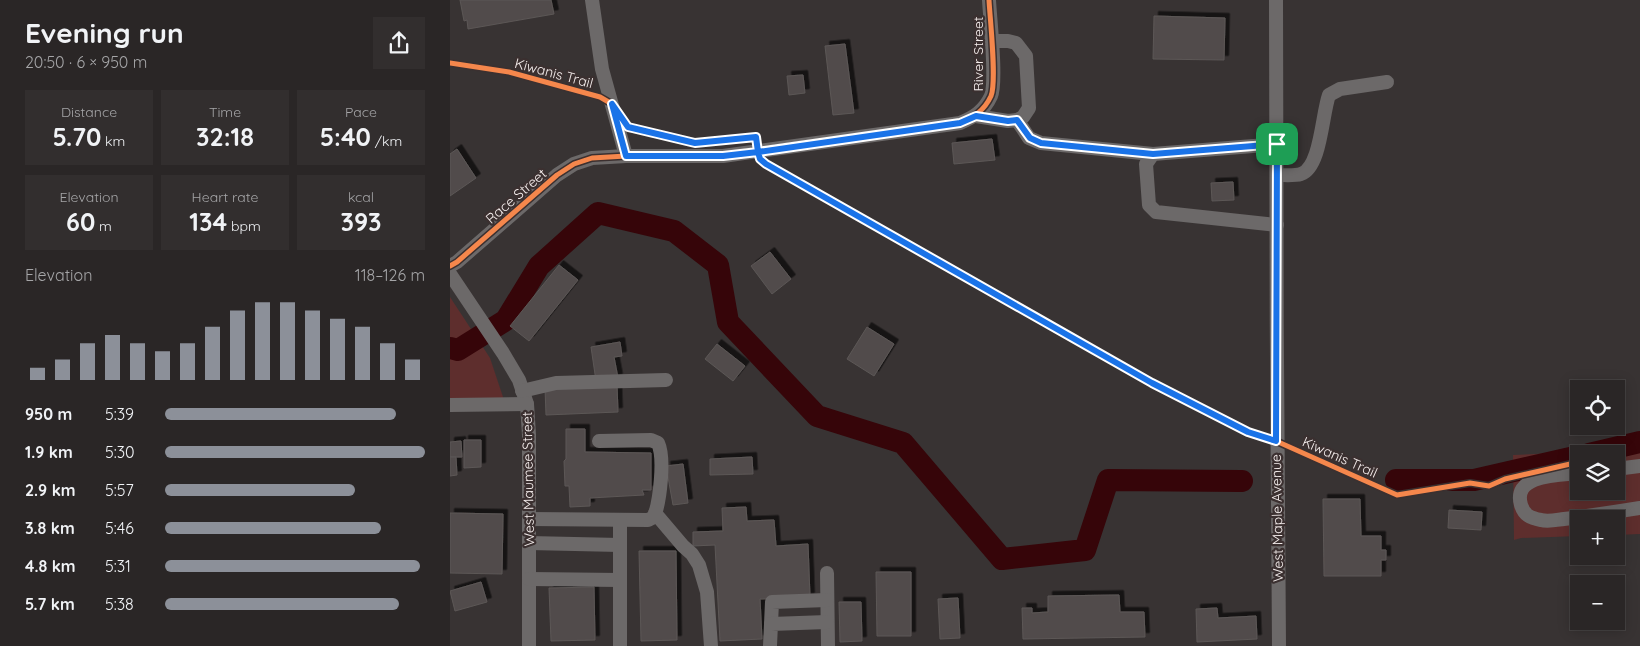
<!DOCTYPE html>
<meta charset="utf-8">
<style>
:root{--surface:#2a2626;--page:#322e2e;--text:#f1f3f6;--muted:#a5a5a7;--line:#464343;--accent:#8c9099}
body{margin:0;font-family:Quicksand,sans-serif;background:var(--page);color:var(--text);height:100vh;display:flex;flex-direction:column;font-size:19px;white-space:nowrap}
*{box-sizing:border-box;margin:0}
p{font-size:16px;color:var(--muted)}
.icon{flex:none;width:28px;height:28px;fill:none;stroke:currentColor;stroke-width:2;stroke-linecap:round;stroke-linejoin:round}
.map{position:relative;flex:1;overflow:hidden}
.side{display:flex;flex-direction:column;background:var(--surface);width:450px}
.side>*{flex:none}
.buttons{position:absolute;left:1120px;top:380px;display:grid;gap:10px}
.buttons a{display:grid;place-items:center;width:55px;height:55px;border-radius:0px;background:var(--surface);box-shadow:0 2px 12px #0003,0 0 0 1px var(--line);font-size:25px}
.pin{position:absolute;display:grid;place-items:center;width:42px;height:42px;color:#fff;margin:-21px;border-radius:10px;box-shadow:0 2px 8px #0006}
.round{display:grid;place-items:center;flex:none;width:52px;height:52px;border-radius:0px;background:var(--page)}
.overview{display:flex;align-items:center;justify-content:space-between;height:85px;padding:0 25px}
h1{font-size:28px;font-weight:800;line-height:38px}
.stats{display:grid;grid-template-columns:repeat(3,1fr);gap:8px;height:85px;padding:5px 25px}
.stats div{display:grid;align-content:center;border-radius:0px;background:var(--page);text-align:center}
.stats b{font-size:25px;font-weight:800}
.stats small{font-size:14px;font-weight:400}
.stats p{font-size:14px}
.chart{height:140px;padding:10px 25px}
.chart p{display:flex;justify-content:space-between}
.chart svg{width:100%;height:90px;margin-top:5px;stroke:var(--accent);stroke-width:6}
ul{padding:0 25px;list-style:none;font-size:16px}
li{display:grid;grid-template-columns:80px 60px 1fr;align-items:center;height:38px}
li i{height:12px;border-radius:6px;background:var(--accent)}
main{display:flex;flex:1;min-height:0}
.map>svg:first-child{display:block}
.green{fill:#5e2e2d;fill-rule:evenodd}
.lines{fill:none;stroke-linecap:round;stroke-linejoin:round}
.river{stroke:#360509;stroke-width:22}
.building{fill:#514c4c;stroke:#5c5756;filter:url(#shadow)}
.minor{stroke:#6c6969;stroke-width:14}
.cycleway-casing{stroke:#3b3030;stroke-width:8}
.cycleway{stroke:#f5874c;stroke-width:5}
.route-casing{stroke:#fff;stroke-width:10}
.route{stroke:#1a73e8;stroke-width:6}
.labels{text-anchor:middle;stroke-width:4.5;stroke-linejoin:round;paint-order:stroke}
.street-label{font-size:14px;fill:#f5eeed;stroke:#3b3030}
</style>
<main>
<section class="side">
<div class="overview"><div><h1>Evening run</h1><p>20:50 · 6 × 950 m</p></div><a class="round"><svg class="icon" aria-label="share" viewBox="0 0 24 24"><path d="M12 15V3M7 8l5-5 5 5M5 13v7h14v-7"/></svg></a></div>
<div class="stats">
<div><p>Distance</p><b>5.70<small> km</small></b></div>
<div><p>Time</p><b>32:18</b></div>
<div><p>Pace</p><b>5:40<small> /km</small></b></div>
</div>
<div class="stats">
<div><p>Elevation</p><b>60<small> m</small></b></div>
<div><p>Heart rate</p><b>134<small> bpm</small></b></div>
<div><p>kcal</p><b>393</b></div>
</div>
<div class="chart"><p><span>Elevation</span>118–126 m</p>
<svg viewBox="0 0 160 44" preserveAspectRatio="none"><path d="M5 44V38M15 44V34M25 44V26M35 44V22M45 44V26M55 44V30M65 44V26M75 44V18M85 44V10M95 44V6M105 44V6M115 44V10M125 44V14M135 44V18M145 44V26M155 44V34"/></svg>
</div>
<ul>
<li><b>950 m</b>5:39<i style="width:89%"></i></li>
<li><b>1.9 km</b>5:30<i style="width:100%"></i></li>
<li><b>2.9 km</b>5:57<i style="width:73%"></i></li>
<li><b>3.8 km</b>5:46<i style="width:83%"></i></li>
<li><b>4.8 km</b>5:31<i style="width:98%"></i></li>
<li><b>5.7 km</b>5:38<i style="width:90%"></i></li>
</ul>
</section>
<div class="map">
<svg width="1190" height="646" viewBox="0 0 1190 646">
<defs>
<filter id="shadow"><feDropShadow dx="4.5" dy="-4.5" stdDeviation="0" flood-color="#0009"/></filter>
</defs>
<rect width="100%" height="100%" fill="#383333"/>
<g class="green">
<path d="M0 297 40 358 54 400 0 398Z"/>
<path d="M1190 449V534L1166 535V519H1129V536L1071 538 1064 540 1063 455ZM1129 454H1166V491H1129Z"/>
</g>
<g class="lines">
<g class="river">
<path d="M0 348 8 350 56 320 89 266 148 213 224 231 268 265 278 322 367 416 453 443 552 559 635 550 658 480 792 481"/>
<path d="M1139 454 1190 442"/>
<path d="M946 480H1024L1129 456"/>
</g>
</g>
<g class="building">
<path d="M10 0H101L104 14 18 29 17 20 14 21Z"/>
<path d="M704 16 775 18 774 60 703 59Z"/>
<path d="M395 44 404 113 383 115 375 46Z"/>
<path d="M353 75 355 93 339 95 337 76Z"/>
<path d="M542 139 545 160 504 164 502 143Z"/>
<path d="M7 149 26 178 0 196V154Z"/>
<path d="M783 182 784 200 762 201 761 183Z"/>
<path d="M320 252 341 279 322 294 301 266Z"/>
<path d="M109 265 128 280 79 341 60 326Z"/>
<path d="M417 327 444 344 424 376 397 359Z"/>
<path d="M170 342 172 356 164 357 168 378 146 381 141 347Z"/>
<path d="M267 344 295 366 283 381 255 359Z"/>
<path d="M167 385 168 412 96 415 95 388Z"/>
<path d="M116 429H135V452L201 453V490H192L194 495 140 498V506L120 507 119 486H115L114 461 116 459Z"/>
<path d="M14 440H31V467L14 468Z"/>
<path d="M11 441 12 457H0V442Z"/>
<path d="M0 457H6L7 475 0 476Z"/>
<path d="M302 457 303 474 260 475V459Z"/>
<path d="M233 464 238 503 223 505 216 466Z"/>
<path d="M873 499H910L911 536H931V550H936V560H931V576H874Z"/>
<path d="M296 507 297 521 324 520 326 546 358 544 360 597 310 599 312 639 270 641 265 545 243 546V532L273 531 272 508Z"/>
<path d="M999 510 1032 512 1031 530 998 528Z"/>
<path d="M0 513 53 514 52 574 0 573Z"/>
<path d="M189 551H226L227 640 191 641Z"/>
<path d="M426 572H461V636H427Z"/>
<path d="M31 582 37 602 5 611 0 591Z"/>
<path d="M144 587 145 640 101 641 99 588Z"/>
<path d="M669 595 670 612H694L695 637 573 639 572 608H582V613L598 612V596Z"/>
<path d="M508 598 510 638 490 639 488 599Z"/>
<path d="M389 602H411L412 641 390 642Z"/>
<path d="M767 608 768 618 806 616 807 639 747 642 746 609Z"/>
</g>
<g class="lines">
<g class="minor">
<path d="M142 0 152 69 176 156"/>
<path d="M826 0C827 215 826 431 829 646"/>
<path d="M526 116 558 121 567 120 573 117 579 108 576 56 566 43 558 41H541"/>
<path d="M567 120 579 138 591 143 703 154"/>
<path d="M827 144 703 154 696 164 699 205 706 212 827 225"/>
<path d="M827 175C835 175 844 176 851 174 871 167 872 114 879 95L890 89 937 82"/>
<path d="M0 266 7 262 107 175 124 164 142 158 176 156H273L510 123C524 117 534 111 541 96 547 82 540 19 539 0"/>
<path d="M0 274 53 353 69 380 77 404 79 435V646"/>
<path d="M72 391 106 383 216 380"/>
<path d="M0 405 77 404"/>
<path d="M1166 469 1190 466"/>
<path d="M1129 473C1110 475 1062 474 1071 505 1074 515 1080 518 1091 520 1098 522 1106 520 1114 519 1139 516 1165 512 1190 508"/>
<path d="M205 513 233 546 242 554 249 565 257 592 261 646"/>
<path d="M79 519 198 520 204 517C210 501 215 458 208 443L201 440 149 441"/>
<path d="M79 543 170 545"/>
<path d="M377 573 378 646"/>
<path d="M79 579 170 580"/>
<path d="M321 624 322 602 377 600"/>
<path d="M170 646V520"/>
<path d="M320 646 321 624 377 622"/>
</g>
<defs>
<g id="cycleway">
<path d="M0 63 59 72 150 97 162 104 178 127 245 143 306 137 310 159 316 164 702 383 798 432 826 441 947 495 1020 483 1039 486 1055 479 1129 462"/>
<path d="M0 266 7 262 107 175 124 164 142 158 176 156H273L510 123C524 117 534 111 541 96 547 82 540 19 539 0"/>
</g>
</defs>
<use href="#cycleway" class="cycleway-casing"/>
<use href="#cycleway" class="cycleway"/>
</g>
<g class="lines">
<defs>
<path id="route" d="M827 144 703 154 591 143 580 138 567 120 558 121 526 116 510 123 308 152 306 137 245 143 178 127 162 104 176 156H273L308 152 310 159 316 164 702 383 798 432 826 441 827 144"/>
</defs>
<use href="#route" class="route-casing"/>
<use href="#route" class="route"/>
</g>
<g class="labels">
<g class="street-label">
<text transform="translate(528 54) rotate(-90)" y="5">River Street</text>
<text transform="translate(104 73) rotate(15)" y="5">Kiwanis Trail</text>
<text transform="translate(66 196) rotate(-41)" y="5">Race Street</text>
<text transform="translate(890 457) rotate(24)" y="5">Kiwanis Trail</text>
<text transform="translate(78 479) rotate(-91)" y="5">West Maumee Street</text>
<text transform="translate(827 518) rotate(-91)" y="5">West Maple Avenue</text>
</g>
</g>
</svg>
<div class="buttons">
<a><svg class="icon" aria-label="locate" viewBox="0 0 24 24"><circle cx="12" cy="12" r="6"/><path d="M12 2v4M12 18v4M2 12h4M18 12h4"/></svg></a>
<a><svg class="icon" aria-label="layers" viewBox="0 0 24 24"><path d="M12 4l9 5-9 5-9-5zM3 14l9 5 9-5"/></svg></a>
<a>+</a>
<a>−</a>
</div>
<div class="pin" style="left:827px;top:144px;background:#1e9e55"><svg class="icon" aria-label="arrive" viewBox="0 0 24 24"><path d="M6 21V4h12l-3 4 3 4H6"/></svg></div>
</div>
</main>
